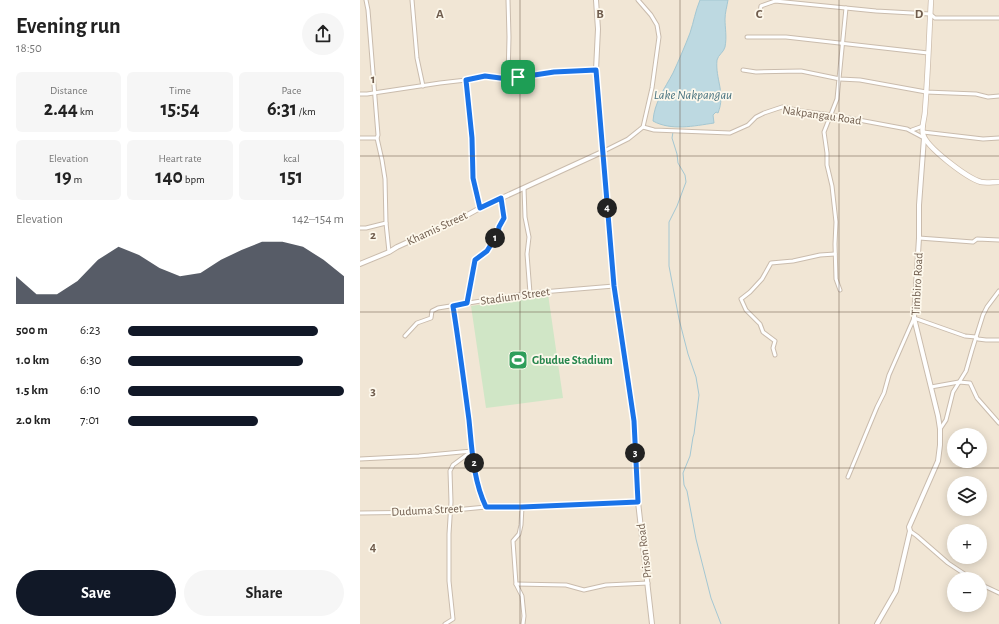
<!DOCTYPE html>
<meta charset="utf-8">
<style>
:root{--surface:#fff;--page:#f6f6f6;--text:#222;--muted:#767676;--accent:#111827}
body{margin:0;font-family:"Alegreya Sans",sans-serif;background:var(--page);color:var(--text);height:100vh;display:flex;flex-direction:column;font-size:15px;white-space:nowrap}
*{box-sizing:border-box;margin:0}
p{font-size:13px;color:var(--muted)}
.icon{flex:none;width:22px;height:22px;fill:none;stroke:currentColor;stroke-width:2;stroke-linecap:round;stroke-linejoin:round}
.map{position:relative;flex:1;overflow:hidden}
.details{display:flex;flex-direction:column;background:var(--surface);width:360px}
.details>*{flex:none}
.buttons{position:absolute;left:587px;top:428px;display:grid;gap:8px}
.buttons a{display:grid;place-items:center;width:40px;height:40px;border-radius:50%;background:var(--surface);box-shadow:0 2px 10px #0003;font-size:20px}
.pin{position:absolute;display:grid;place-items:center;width:34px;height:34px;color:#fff;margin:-17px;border-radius:8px;box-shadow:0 2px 6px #0006}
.km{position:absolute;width:20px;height:20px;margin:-10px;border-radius:50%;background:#222;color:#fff;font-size:11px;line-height:20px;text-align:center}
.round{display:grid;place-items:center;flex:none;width:42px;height:42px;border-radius:21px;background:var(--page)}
.head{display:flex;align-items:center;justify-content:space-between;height:68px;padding:0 16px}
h1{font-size:22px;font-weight:700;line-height:30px}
.stats{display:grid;grid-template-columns:repeat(3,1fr);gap:6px;height:68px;padding:4px 16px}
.stats div{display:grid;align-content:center;border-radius:6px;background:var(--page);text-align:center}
.stats b{font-size:20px;font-weight:700}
.stats small{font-size:11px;font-weight:400}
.stats p{font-size:11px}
.chart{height:112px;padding:8px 16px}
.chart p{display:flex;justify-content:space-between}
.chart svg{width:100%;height:72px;margin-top:4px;fill:var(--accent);opacity:.7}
.cta{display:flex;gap:8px;margin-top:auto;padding:8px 16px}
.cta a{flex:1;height:46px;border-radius:24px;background:var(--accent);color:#fff;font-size:16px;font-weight:700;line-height:46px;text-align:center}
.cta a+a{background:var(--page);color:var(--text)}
ul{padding:0 16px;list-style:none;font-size:13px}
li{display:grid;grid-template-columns:64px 48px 1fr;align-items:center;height:30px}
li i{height:10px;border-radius:5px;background:var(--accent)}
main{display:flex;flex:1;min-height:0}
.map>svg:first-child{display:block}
.residential{fill:#f1e6d5;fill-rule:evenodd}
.green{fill:#d0e6c6}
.water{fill:#bdd9e1;stroke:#a4c7d2}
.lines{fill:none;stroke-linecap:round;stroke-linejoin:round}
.stream{stroke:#a4c7d2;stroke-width:1}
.minor-casing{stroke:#cabcad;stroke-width:5}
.tertiary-casing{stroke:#cabcad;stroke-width:6}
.secondary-casing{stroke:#cdbdac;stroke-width:6}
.minor{stroke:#fff;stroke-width:3}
.tertiary{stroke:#fff;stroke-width:4}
.secondary{stroke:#fff;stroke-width:4.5}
.route-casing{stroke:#fff;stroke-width:8}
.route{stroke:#1a73e8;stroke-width:5}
.grid{fill:none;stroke:#705d4e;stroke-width:1;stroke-opacity:0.55}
.labels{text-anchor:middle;stroke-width:3.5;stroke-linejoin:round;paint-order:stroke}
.street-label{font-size:12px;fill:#705d4e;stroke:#fdf8ec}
.leisure-label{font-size:12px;font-weight:bold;fill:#27864d;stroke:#fdf8ec;text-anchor:start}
.water-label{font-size:13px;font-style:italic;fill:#4a7481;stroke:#fdf8ec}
.grid-label{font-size:13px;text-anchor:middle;font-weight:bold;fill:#705d4e;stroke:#fdf8ec;stroke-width:3.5;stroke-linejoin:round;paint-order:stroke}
</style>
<main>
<section class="details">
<div class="head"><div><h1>Evening run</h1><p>18:50</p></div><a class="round"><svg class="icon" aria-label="share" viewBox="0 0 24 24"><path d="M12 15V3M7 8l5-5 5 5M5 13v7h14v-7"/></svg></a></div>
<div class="stats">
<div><p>Distance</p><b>2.44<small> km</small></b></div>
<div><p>Time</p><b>15:54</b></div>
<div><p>Pace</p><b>6:31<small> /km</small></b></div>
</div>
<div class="stats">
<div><p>Elevation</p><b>19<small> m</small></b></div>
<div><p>Heart rate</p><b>140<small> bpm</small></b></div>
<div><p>kcal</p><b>151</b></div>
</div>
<div class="chart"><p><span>Elevation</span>142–154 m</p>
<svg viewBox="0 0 160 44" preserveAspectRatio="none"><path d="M0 44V27L10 38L20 38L30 30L40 17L50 9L60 14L70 22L80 27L90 25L100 17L110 11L120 6L130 6L140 9L150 17L160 27V44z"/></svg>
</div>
<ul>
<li><b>500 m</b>6:23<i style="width:88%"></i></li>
<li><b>1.0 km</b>6:30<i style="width:81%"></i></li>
<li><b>1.5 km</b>6:10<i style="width:100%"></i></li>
<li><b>2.0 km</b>7:01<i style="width:60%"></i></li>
</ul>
<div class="cta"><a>Save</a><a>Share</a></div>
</section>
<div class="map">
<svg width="639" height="624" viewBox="0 0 639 624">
<rect width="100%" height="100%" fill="#faf4e6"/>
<path class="residential" d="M0 0H639V624H0ZM594 435H620V461H594ZM594 483H620V509H594ZM594 531H620V557H594ZM594 579H620V605H594Z"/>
<path class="green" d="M188 294 203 398 126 408 111 306Z"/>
<path class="water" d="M340 0H368C367 6 365 13 365 19 365 28 367 37 365 47 364 52 358 55 357 60 355 79 366 93 358 113L356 112 353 115 354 123C334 126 311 131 293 121 294 103 305 88 313 73 319 60 325 46 330 33 334 21 335 12 340 0Z"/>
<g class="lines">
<path class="stream" d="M313 132 312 138 317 154 318 163 325 175 326 182 317 206 309 222V266L319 319 328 354 336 377 339 395 334 434 333 437 330 456 323 473 324 485 327 491 336 539 351 598 361 624"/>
<defs>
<g id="minor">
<path d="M6 0 8 10 18 135 17 138 22 160 25 179 26 223 29 252"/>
<path d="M52 0 57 58 63 86"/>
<path d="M148 0 149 37 148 79"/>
<path d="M400 12 401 6 415 1 516 11 570 14 575 18H639"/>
<path d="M387 37H426L568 53"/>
<path d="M383 70 396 72 441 71 480 79 500 80 566 92 616 94 628 97 639 96"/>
<path d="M106 80 112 138 113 178 120 208"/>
<path d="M0 94H7L80 83 106 80 125 76 148 79 194 72 236 70"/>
<path d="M283 127 294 130 370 133 388 125 396 117 404 113 422 107 441 111 472 115 547 129 564 138"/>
<path d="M552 130 563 126"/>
<path d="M563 132 623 139 639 138"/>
<path d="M0 138H17"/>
<path d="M242 152 268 139 283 127 292 88 299 37 297 25 291 15 278 0"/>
<path d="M164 188 165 217 169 237 167 254 170 293"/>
<path d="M0 228H6L26 223"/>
<path d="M559 238 613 242 617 239 639 240"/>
<path d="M480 290 476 279 475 244 476 222 472 186 467 165V153L464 132 477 99 486 8"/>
<path d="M107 303 115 260 127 251 138 233 139 227 144 218 141 198"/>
<path d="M93 306C99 344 104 382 109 420 112 449 113 481 126 507"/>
<path d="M45 336 57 323 71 318 72 311 78 308 170 293 254 286"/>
<path d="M415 355 413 348 415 341 403 332 400 324 386 310 381 299 390 292 402 279 411 263 433 261 460 255 475 254"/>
<path d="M571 387 599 382 610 383 617 398 639 423"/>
<path d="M580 429 586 420 593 392 606 371 612 350 623 315 627 307 639 291"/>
<path d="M0 459 59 456 112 451"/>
<path d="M488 477 517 407 524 393 529 375 554 318 605 336 616 337 618 339 626 340H639"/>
<path d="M162 507 161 525 159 534 153 541 156 584 162 596 164 616 163 624"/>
<path d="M0 513 74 512 126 507H162L278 502"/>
<path d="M550 531 557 536 588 563 612 579"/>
<path d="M156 584 206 585 224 590 246 585 288 583"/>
<path d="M620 584 639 593"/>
<path d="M85 624 93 619 89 581V534L91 502 90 471 93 465 112 451"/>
</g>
<g id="tertiary">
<path d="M236 0 238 29 236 70 254 286 274 421 278 502 292 624"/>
<path d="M0 264 29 252 37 247 81 227 93 223 120 208 242 152"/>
<path d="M517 624 536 591 550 531 549 527 578 461 580 445V429L578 416 554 318 559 238V205L564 138"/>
</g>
<path id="secondary" d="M571 0C569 37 568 73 565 110 565 118 561 126 563 134 566 147 607 178 621 182 626 183 633 182 639 182"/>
</defs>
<use href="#minor" class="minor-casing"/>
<use href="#tertiary" class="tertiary-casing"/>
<use href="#secondary" class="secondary-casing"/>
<use href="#minor" class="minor"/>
<use href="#tertiary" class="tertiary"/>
<use href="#secondary" class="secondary"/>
</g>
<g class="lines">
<defs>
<path id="route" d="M236 70 254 286 274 421 278 502 162 507H126C113 480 112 449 109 420 104 382 99 344 93 306L107 303 115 260 127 251 138 233 139 227 144 218 141 198 120 208 113 178 112 138 106 80 125 76 148 79 194 72Z"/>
</defs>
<use href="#route" class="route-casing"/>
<use href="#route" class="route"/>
</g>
<path class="grid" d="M160 0V624M320 0V624M479 0V624M0 156H639M0 312H639M0 468H639"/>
<defs>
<symbol id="stadium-square" viewBox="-11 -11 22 22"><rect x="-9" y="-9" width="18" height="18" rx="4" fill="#2e9e5b" stroke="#fdf8ec"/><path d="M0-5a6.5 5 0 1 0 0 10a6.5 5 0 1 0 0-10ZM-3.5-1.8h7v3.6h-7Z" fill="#fff"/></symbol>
</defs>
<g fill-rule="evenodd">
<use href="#stadium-square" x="147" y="349" width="22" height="22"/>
</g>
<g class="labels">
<g class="street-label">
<text transform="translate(462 115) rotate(8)" y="4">Nakpangau Road</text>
<text transform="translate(77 228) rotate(-25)" y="4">Khamis Street</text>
<text transform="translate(557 284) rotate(-87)" y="4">Timbiro Road</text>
<text transform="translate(155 296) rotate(-8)" y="4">Stadium Street</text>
<text transform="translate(67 510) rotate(-3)" y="4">Duduma Street</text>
<text transform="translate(284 551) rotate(-97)" y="4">Prison Road</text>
</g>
<g class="leisure-label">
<text x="172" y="364">Gbudue Stadium</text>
</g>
<g class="water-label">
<text x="333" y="99">Lake Nakpangau</text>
</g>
</g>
<g class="grid-label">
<text x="80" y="18">A</text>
<text x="240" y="18">B</text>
<text x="399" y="18">C</text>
<text x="559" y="18">D</text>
<text x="13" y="83">1</text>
<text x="13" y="239">2</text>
<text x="13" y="395">3</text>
<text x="13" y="551">4</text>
</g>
</svg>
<div class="buttons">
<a><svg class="icon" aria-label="locate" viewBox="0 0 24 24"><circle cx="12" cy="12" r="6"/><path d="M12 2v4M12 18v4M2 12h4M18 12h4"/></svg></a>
<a><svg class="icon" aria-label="layers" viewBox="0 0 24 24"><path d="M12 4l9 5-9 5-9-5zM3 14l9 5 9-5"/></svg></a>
<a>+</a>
<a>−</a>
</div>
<div class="pin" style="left:158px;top:77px;background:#1e9e55"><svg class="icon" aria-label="arrive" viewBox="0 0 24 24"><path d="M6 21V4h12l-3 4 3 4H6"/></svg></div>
<b class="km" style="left:135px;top:238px">1</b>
<b class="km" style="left:114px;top:463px">2</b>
<b class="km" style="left:275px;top:453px">3</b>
<b class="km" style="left:247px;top:208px">4</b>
</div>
</main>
